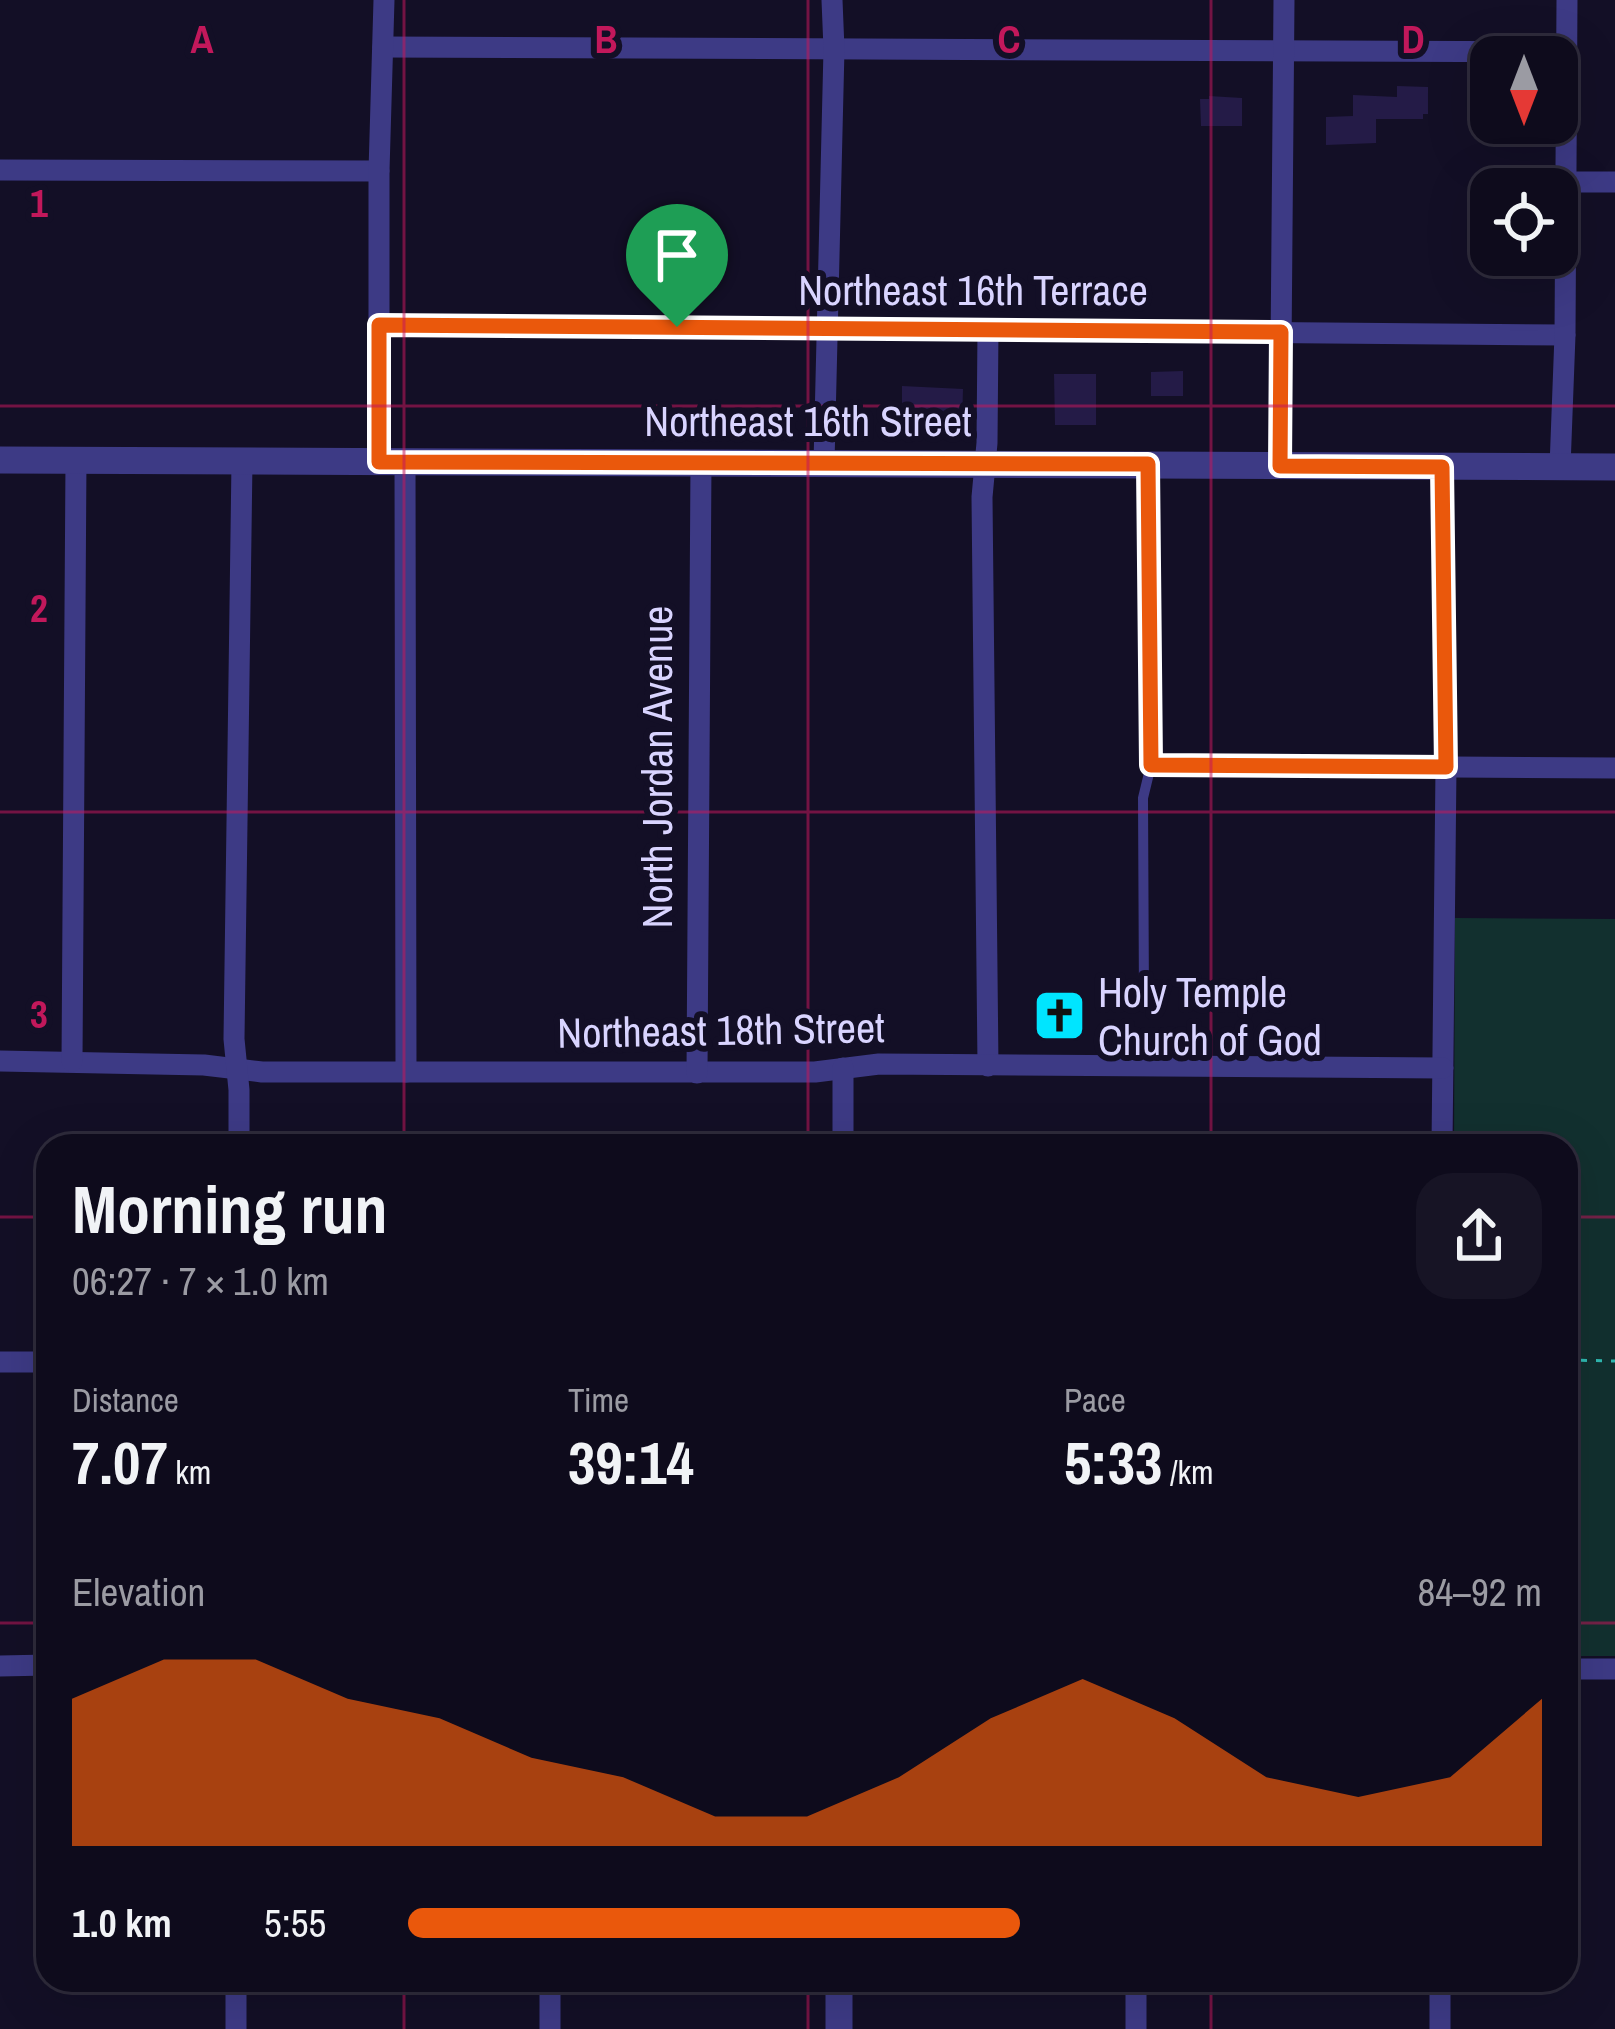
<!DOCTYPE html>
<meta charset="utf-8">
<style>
:root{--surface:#0e0b1c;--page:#171425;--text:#f1f3f6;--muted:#9b9ba3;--line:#2e2b3b;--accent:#ea580c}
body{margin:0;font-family:"Archivo Narrow",sans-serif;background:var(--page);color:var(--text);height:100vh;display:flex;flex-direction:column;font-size:45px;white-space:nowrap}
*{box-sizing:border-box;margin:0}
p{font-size:39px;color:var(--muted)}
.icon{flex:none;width:66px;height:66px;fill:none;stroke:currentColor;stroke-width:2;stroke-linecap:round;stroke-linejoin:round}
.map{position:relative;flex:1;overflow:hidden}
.side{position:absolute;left:36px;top:1134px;width:1542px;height:858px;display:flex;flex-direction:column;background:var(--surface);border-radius:36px;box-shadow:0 12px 48px #0002,0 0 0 3px var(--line)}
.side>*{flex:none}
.needle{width:78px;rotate:180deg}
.tools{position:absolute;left:1470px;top:36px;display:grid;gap:24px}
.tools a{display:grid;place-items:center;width:108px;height:108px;border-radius:24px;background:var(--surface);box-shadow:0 12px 48px #0002,0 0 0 3px var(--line);font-size:60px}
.pin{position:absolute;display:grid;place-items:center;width:102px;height:102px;color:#fff;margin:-123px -51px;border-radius:50% 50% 50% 0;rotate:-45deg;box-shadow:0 0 12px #0007}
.pin .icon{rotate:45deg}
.round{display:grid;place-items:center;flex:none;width:126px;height:126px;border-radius:36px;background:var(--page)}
.headline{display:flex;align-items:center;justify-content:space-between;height:204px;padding:0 36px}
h1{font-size:66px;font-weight:700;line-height:90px}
.figures{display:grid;grid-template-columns:repeat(3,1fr);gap:18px;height:204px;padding:12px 36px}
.figures div{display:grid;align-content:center}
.figures b{font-size:60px;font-weight:700}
.figures small{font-size:33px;font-weight:400}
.figures p{font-size:33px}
.chart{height:336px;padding:24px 36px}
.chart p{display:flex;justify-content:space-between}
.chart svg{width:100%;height:216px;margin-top:12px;fill:var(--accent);opacity:.7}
ul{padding:0 36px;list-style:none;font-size:39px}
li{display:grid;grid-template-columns:192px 144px 1fr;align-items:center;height:90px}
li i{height:30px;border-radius:15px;background:var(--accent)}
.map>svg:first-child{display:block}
.green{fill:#12302f}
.building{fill:#241b47}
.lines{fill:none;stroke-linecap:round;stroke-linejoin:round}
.path{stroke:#2fb8b0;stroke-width:3;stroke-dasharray:6 9;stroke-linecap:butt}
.service{stroke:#3d3a85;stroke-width:10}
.minor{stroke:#3d3a85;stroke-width:21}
.tertiary{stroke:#3d3a85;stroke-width:27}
.route-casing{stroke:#fff;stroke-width:24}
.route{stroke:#ea580c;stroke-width:15}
.grid{fill:none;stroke:#c2185b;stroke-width:3;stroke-opacity:0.55}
.labels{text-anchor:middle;stroke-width:12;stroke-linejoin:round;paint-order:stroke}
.street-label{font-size:42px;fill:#d9d4ff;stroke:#130f26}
.poi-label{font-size:42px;fill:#d9d4ff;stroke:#130f26;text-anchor:start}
.grid-label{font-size:39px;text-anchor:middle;font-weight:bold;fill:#c2185b;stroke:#130f26;stroke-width:12;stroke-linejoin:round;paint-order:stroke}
</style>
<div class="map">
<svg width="1615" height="2029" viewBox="0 0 1615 2029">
<rect width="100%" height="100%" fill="#130f26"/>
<path class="green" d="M1455 918 1615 919V1656H1566V1146H1454Z"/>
<g class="building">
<path d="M1397 86 1428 87V114H1423V119H1376V143L1326 145V117L1353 116V95L1397 97Z"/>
<path d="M1209 96 1242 98V126H1201L1200 99H1209Z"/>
<path d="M1183 371V396H1151V372Z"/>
<path d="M1054 374H1096V425H1055Z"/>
<path d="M902 386 963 389 962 426 881 427 902 414Z"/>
</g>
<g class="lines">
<path class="path" d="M1566 1360 1615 1361"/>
<path class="service" d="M1144 1003 1143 798 1151 765"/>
<g class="minor">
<path d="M383 47 1567 52"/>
<path d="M0 170 379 171"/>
<path d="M1566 182H1615"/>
<path d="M379 325 1565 335"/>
<path d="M988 329 987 443 982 497 988 1066"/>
<path d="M379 462V171L384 0"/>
<path d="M405 462 406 1072"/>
<path d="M824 463 834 49 832 0"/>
<path d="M1147 465 1151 765 1615 768"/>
<path d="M1280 466 1284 0"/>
<path d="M1442 467 1446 767 1442 1146"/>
<path d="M1560 467 1565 335 1567 0"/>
<path d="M0 1061 204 1065 262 1072H815L879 1064 1443 1068"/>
<path d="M72 1061 76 460"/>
<path d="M697 1073 701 462"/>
<path d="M239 1146V1090L234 1039 242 461"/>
<path d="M843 1146V1068"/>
<path d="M0 1362H48"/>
<path d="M0 1666 48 1665"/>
<path d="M1566 1669H1615"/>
<path d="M236 2029V1980"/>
<path d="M550 2029V1980"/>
<path d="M1136 2029V1980"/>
<path d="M1440 2029V1980"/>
</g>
<g class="tertiary">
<path d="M0 460 1615 467"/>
<path d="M839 2029V1980"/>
</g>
</g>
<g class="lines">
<defs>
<path id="route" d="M379 325 1281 332 1280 466 1442 467 1446 767 1151 765 1148 464 379 462Z"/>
</defs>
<use href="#route" class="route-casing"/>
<use href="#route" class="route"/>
</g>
<path class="grid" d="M404 0V1146M808 0V1146M1211 0V1146M0 406H1615M0 812H1615M0 1217H48M1566 1217H1615M0 1623H48M1566 1623H1615M404 1980V2029M808 1980V2029M1211 1980V2029"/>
<defs>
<symbol id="church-square" viewBox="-11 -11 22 22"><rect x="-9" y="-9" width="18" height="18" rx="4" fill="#00e5ff" stroke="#130f26"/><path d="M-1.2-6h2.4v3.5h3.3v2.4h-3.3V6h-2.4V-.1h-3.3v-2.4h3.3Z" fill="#111"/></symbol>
</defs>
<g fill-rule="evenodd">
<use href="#church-square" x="1030" y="986" width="59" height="59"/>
</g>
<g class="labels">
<g class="street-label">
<text x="973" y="305">Northeast 16th Terrace</text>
<text x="808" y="436">Northeast 16th Street</text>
<text transform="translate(657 767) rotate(-90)" y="15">North Jordan Avenue</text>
<text transform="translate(721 1030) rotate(-1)" y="15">Northeast 18th Street</text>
</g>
<g class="poi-label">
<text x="1098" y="1007">Holy Temple<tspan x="1098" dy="48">Church of God</tspan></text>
</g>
</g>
<g class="grid-label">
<text x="202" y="53">A</text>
<text x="606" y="53">B</text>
<text x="1009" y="53">C</text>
<text x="1413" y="53">D</text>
<text x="39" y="217">1</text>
<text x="39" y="622">2</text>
<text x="39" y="1028">3</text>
</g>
</svg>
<div class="tools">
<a><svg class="needle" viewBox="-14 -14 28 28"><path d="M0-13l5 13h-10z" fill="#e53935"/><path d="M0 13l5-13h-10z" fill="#9b9ba3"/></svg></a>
<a><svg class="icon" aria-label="locate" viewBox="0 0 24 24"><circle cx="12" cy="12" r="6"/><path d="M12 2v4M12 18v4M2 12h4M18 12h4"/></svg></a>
</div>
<div class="pin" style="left:677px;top:327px;background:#1e9e55"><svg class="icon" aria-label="arrive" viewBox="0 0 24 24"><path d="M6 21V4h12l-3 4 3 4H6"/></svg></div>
<section class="side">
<div class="headline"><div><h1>Morning run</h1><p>06:27 · 7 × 1.0 km</p></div><a class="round"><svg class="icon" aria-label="share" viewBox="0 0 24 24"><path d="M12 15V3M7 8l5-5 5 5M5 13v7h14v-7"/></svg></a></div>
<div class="figures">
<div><p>Distance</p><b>7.07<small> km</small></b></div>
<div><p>Time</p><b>39:14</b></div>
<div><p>Pace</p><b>5:33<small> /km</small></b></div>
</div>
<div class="chart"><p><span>Elevation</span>84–92 m</p>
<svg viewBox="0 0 160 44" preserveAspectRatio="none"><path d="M0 44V14L10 6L20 6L30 14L40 18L50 26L60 30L70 38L80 38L90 30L100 18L110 10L120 18L130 30L140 34L150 30L160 14V44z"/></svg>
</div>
<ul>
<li><b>1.0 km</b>5:55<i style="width:54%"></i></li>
</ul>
</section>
</div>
